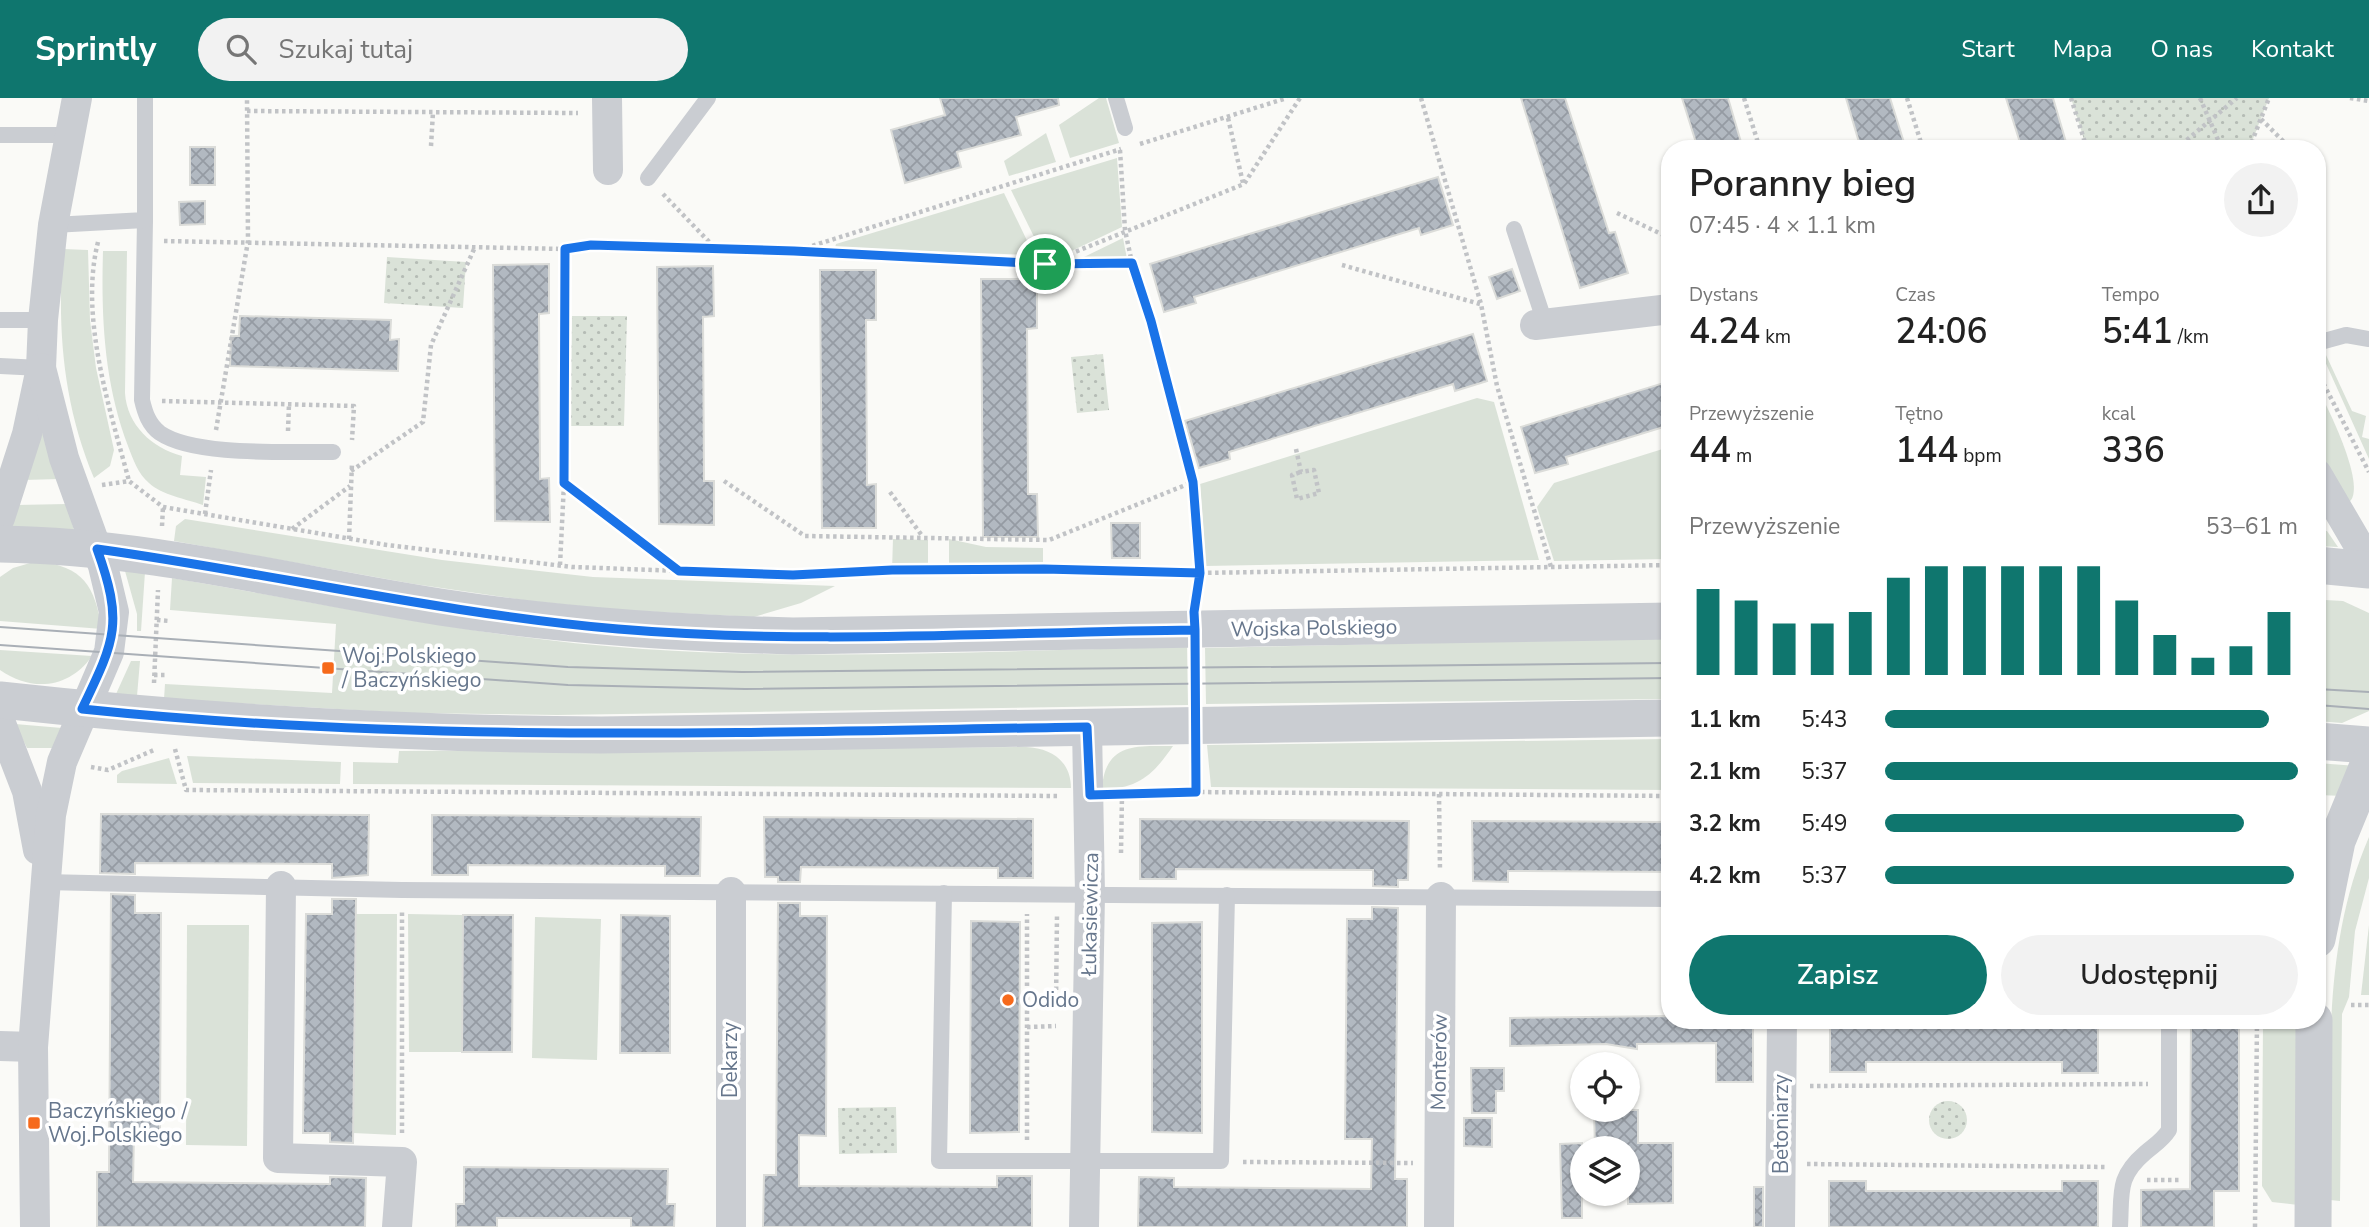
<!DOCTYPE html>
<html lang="pl">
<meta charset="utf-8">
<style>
:root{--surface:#fff;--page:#f2f2f2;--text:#222;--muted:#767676;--accent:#0f766e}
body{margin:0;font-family:"Nunito Sans",sans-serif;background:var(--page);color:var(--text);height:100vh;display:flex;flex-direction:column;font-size:26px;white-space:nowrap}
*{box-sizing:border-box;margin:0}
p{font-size:23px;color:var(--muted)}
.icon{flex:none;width:38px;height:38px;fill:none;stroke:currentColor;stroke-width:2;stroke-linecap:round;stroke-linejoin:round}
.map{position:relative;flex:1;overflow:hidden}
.drawer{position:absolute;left:1661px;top:42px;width:665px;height:889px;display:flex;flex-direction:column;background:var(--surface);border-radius:28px;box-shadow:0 2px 5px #0004}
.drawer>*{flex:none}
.controls{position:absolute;left:1570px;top:954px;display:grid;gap:14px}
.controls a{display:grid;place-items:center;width:70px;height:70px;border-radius:50%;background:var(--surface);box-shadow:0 2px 5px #0004;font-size:35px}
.pin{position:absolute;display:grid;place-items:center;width:60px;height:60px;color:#fff;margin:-30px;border:4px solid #fff;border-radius:50%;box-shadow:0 2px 7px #0007}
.round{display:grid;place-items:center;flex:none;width:74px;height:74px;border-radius:37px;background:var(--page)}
.headline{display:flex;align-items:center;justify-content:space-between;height:119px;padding:0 28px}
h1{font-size:38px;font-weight:600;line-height:52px}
.stats{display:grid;grid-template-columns:repeat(3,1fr);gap:10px;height:119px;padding:7px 28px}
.stats div{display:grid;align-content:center}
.stats b{font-size:35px;font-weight:600}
.stats small{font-size:19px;font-weight:400}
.stats p{font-size:19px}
.chart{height:196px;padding:14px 28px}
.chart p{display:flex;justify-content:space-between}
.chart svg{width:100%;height:126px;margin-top:7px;stroke:var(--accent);stroke-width:6}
.button{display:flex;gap:14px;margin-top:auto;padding:14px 28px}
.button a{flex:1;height:80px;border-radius:42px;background:var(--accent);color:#fff;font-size:28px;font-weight:600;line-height:80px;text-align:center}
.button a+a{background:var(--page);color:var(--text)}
ul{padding:0 28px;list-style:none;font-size:23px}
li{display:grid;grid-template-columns:112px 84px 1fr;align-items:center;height:52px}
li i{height:18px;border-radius:9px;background:var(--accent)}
header{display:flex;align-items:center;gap:42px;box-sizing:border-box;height:98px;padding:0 35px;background:var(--accent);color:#fff}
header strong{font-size:33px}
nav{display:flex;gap:38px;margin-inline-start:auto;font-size:24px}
.search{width:490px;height:63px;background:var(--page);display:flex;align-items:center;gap:18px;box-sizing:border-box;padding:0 24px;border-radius:38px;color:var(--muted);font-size:26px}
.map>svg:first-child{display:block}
.green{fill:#dae2d8}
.park{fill:url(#park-dots)}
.building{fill:url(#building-cross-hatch);stroke:#dbdcd9;stroke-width:2}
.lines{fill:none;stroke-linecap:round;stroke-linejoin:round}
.path{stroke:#c1c3c6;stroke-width:4.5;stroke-dasharray:3.5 3.5;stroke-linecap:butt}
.service{stroke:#cacdd2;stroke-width:16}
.minor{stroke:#cacdd2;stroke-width:30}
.tertiary{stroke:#cacdd2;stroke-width:37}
.tram{stroke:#a9afb6;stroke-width:2}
.route-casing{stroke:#fff;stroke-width:14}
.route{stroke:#1a73e8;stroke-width:9}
.poi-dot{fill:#f66a1c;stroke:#fff;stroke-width:2.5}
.labels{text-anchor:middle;stroke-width:7;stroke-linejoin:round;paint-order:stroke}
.street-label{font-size:21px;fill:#66768c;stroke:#fff}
.poi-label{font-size:21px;fill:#66768c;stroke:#fff;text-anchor:start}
</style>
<header>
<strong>Sprintly</strong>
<div class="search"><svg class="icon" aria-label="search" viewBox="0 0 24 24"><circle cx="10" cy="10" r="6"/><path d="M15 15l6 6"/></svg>Szukaj tutaj</div>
<nav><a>Start</a><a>Mapa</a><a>O nas</a><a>Kontakt</a></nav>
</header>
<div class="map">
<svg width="2369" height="1129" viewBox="0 0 2369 1129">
<defs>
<pattern id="park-dots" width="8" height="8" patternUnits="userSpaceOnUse" patternTransform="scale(1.75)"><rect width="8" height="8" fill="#dae2d8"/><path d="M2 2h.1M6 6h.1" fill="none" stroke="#b5bcb5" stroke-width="1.8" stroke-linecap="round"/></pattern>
<pattern id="building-cross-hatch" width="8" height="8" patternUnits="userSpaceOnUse" patternTransform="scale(1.75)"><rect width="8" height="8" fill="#b2b9c1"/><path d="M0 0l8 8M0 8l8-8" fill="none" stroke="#959ba3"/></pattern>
</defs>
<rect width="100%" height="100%" fill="#fafaf7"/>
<g class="green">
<path d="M1099 0H1106L1119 45 1070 60 1059 27Z"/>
<path d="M1046 35 1056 64 1009 78 1004 63Z"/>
<path d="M1117 60 1122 129 1061 158 1043 157 1011 92Z"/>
<path d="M1004 95 1034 157 835 150 836 146Z"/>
<path d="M1123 140 1127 161 1084 159Z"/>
<path d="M63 151 88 152 90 222 96 270 114 352 110 368 94 380C63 306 57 231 63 151Z"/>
<path d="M103 153H127L125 295C127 327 152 350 182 358L180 377 206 379 203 407C186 401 162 397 149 385 138 376 133 361 128 348 104 285 101 219 103 153Z"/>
<path d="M2326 257 2352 313 2366 318 2362 339 2369 341V361L2323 259Z"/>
<path d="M2317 289C2328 310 2369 392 2348 405L2317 352Z"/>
<path d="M1477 300 1494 304 1539 462 1206 468 1200 386Z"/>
<path d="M41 331 60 381 23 382Z"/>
<path d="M1669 349V461L1554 463 1537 409 1554 385Z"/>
<path d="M67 406 74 432 11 430 16 407Z"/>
<path d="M185 421 442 462 593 479 835 488 801 505 754 519 619 512 530 503 414 486 174 443 176 428Z"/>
<path d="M2317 432 2327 433 2338 449 2317 448Z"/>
<path d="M893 441 928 442V472H892Z"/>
<path d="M949 441 986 449 1043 450V471L949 472Z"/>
<path d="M37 463C84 469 94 487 102 531L0 523V479L13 470Z"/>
<path d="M125 473 145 474 141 533H137V516Z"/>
<path d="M172 480C328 506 485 541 643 551 823 563 1006 552 1187 549L1188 607 557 617 407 615 164 601 165 586 332 595 336 526 170 512Z"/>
<path d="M2325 502 2343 503 2369 515V613L2342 625 2317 623V505Z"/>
<path d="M1669 540V601L1206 606 1205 550Z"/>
<path d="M0 552 92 558C69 591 31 594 0 572Z"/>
<path d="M131 563H140L137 598 116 596Z"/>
<path d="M15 626 62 630 53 650H27Z"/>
<path d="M1669 641V692L1211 689 1207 647Z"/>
<path d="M1173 648C1153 677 1138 691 1102 691 1105 644 1137 648 1173 648Z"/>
<path d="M1026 649C1051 650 1071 663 1071 690L353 686V664L398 665 399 653Z"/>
<path d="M187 658 341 664 340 686 193 685Z"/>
<path d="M169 660 177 686 117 685V677L122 673Z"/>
<path d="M2317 665 2357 668 2345 698 2317 697Z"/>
<path d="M2369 739V780L2355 833 2349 899 2342 916 2340 1103 2330 1102C2332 980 2319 854 2369 739Z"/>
<path d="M355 816H397L396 1037 353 1035Z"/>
<path d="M408 816 463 817 462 954H409Z"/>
<path d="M535 819 601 821 597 962 532 960Z"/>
<path d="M187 827H249L247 1048 186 1047Z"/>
<path d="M2369 827V897H2361Z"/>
<path d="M2263 922H2298V1107L2272 1104 2262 1088Z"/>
</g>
<g class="park">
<path d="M2071 0H2269L2249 51H2087Z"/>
<path d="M387 159 466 164 463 210 384 205Z"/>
<path d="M572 218H627L624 328H569Z"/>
<path d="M1103 256 1109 312 1077 315 1071 259Z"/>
<circle cx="1948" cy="1022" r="19"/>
<path d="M896 1009 897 1055 839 1056 838 1010Z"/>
</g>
<g class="building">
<path d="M940 0H1058L1059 7 1016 19 1021 37 957 54 961 69 905 85 891 32 945 17Z"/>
<path d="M1521 0H1565L1609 135 1615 134 1628 175 1580 190Z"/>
<path d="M1682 0H1728L1743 51H1698Z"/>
<path d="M1846 0H1890L1906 51H1861Z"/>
<path d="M2006 0H2053L2068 51H2022Z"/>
<rect x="190" y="49" width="25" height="38"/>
<path d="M1438 79 1453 127 1421 137 1419 130 1194 199 1196 205 1164 214 1150 166Z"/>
<path d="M205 103V126L180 127 179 104Z"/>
<path d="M549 166V215L539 216 540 381 549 380 550 424 495 423 493 167Z"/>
<path d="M713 168 714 218 703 219 704 383H714V427L659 426 657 169Z"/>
<path d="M1512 171 1520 193 1497 201 1489 179Z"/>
<path d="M820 172H876V222H866L867 387 876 386V430H822Z"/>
<path d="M981 181H1037V230L1027 231 1028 396H1037L1038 439H983Z"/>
<path d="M240 218 391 222 390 242 399 241 398 273 230 268 231 238H239Z"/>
<path d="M1473 236 1487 283 1455 293 1453 286 1229 354 1230 361 1199 370 1185 323Z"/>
<path d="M1670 283V327L1566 359 1568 366 1535 375 1521 329Z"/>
<path d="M1111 425H1140V460H1112Z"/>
<path d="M101 716 369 717 368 777 332 780V766L135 765V776L100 775Z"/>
<path d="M432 717 701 719 700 778H665V768L468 767V777H432Z"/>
<path d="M764 719 1033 721V780H998V770L801 769 800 784H778V779H765Z"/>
<path d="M1140 721 1409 723 1408 782H1398V789L1373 788V772L1176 771V781H1140Z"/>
<path d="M1472 723 1670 724V774L1508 773V784L1473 783Z"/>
<path d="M111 796 135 797V815H161L160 1035H134L133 1084 330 1086V1079L366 1080 365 1129H97V1074H109Z"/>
<path d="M332 801H356L353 1045 330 1044V1035H303L306 816H332Z"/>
<path d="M778 805H800V818H827L826 1038 799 1037V1088L997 1089V1078H1032V1129H763L764 1077H776Z"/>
<path d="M1372 809 1398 810 1395 1081H1407V1129H1138L1139 1079 1174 1080V1089L1371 1091 1372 1041H1345L1347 821H1372Z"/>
<path d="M463 817H513L512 954H462Z"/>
<path d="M621 817 670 818V955H620Z"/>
<path d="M971 823 1020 824 1019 1034 970 1035Z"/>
<path d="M1202 824V1035L1152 1034V825Z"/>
<path d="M1670 918V922H1753V984H1716V945L1637 946V951L1606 946 1510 948V920Z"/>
<path d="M1830 922H2098V975H2062V964H1866V974H1830Z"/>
<path d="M2191 922H2239V1093H2214V1129H2141V1092L2190 1091Z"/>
<path d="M1471 970H1504V993H1496V1015H1472Z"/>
<path d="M1594 1012H1638V1045H1673V1105L1628 1106V1050H1595Z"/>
<path d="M1464 1020H1492V1049L1464 1048Z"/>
<path d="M1582 1045V1120H1562L1560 1046Z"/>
<path d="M464 1069 668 1071 667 1106H675L674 1129H631V1120H497V1129H456V1106H464Z"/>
<path d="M1829 1083H1866V1093H2062V1083H2098V1129H1829Z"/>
<rect x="1754" y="1089" width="9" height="40"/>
</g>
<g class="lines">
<g class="path">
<path d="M1421 0 1481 206 1497 288 1551 469"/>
<path d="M1744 0 1760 51"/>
<path d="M1907 0 1923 51"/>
<path d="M2071 0 2087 51"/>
<path d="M2200 0 2222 51"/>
<path d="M2350 0 2369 3"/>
<path d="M247 13 578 15"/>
<path d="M1228 20 1243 85"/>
<path d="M2261 21 2286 46"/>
<path d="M1140 46 1287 0"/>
<path d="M431 48 433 14"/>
<path d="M2176 51 2237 0"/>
<path d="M2249 51 2269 0"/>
<path d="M1120 52 1125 132 1132 165 1151 223 1193 384 1200 475 1196 501"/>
<path d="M663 96 715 150"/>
<path d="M1617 115 1670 140"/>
<path d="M164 143 565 151 591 147C771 152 952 166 1132 165"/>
<path d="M98 144C79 219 110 311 129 383"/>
<path d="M799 152 1121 51"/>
<path d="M1050 164 1244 86 1300 0"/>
<path d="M1342 167 1480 206"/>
<path d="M2317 273 2369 374"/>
<path d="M162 303 354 308 352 342"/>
<path d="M216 332 248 143 247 0"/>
<path d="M288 333 289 306"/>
<path d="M1296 351 1301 374 1314 372 1319 395 1297 401 1292 377 1301 374"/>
<path d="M351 373 423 324 431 247 475 149"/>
<path d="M724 383 805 438 1049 442 1193 384"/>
<path d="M564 385 565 151"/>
<path d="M102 387 129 383 163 409 387 447 572 469 793 477 892 472 1043 471 1200 475 1670 467"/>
<path d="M890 394 923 439"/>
<path d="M205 416 211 372"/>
<path d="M162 428 163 409"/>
<path d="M292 431 350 388"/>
<path d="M349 441 352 365"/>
<path d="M560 467 564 385 678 472"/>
<path d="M157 522 169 523"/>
<path d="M1195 562V595"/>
<path d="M154 577H165"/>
<path d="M154 585 158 492"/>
<path d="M175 651 186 692 1060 698"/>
<path d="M91 669 108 672 154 652"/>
<path d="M1196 694V660"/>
<path d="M1117 696 1196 694 1670 698"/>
<path d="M1439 696 1440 773"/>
<path d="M1121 755 1122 696"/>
<path d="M1056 906 1057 817"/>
<path d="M2351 907H2369"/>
<path d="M1027 929 1056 928"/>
<path d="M1810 988 2148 986"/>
<path d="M402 1035V813"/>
<path d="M1027 1042V816"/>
<path d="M1243 1064 1413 1065"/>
<path d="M1807 1066 2107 1069"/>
<path d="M2147 1082H2182"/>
<path d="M2255 1129 2257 922"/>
</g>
<g class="service">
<path d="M1116 0 1125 30"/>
<path d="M0 37H71"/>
<path d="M648 80 708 0"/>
<path d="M145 122 142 302C145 315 149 327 160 335 195 359 290 353 333 354"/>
<path d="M53 127 145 122V0"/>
<path d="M1514 131 1545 225"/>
<path d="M0 222H43"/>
<path d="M2317 245 2346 237 2369 241"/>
<path d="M0 268 41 270"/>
<path d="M44 784 402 792 1670 801"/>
<path d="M944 795 939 1063H1221L1227 797"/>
<path d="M2120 1129C2122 1094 2117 1079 2145 1055 2154 1047 2162 1043 2169 1032V922"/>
</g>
<g class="minor">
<path d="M607 0 608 72"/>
<path d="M1535 227 1670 211"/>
<path d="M2317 376 2369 465"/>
<path d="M0 420 27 336 41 270 43 222 53 127 77 0"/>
<path d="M0 623 27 693 38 752"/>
<path d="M281 788 278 1060 402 1064 397 1129"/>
<path d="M0 948 33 949"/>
<path d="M35 1129 33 949 51 717 62 664 109 554 114 514 103 468 64 360 41 270"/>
<path d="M731 1129V794"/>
<path d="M1084 1129 1090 796 1087 629"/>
<path d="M1439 1129 1441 799"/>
<path d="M1780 1129 1782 922"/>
</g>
<g class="tertiary">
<path d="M0 446C149 448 293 486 440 509 557 527 674 535 793 538L1670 523"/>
<path d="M2317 467 2369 472"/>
<path d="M0 602C200 624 399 636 601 637L1670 620"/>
<path d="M2317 643 2369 647"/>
<path d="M2317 841 2337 743 2369 665"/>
<path d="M2313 1129 2314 922"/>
</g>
<g class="tram">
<path d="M0 529 568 569 742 574 1670 565"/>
<path d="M0 547 568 587 745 591 1670 580"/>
<path d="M2317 591 2369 594"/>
<path d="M2317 607 2369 611"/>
</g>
</g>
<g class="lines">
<defs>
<path id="route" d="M1045 166 1132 165 1151 223 1193 384 1200 475 1194 514 1195 532C1004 534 809 547 618 531 443 516 271 475 97 451 124 526 115 542 82 611 417 646 752 634 1087 629L1090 697 1196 694 1195 532 1194 514 1200 475 1044 471 892 472 793 477 679 473 564 385 565 151 591 147 794 153 1045 166"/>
</defs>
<use href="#route" class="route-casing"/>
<use href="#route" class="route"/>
</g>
<g class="poi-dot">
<rect x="321" y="563" width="14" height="14" rx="3.5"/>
<circle cx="1008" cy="902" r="7"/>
<rect x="27" y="1018" width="14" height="14" rx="3.5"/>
</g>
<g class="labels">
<g class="street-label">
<text transform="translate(1314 530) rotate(-1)" y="7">Wojska Polskiego</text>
<text transform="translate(1090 816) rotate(-89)" y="7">Łukasiewicza</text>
<text transform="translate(730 962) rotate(-90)" y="7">Dekarzy</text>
<text transform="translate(1439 964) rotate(-89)" y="7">Monterów</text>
<text transform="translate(1781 1026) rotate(-90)" y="7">Betoniarzy</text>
</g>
<g class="poi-label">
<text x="342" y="565">Woj.Polskiego<tspan x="342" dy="24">/ Baczyńskiego</tspan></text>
<text x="1022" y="909">Odido</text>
<text x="48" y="1020">Baczyńskiego /<tspan x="48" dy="24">Woj.Polskiego</tspan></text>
</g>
</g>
</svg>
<div class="controls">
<a><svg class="icon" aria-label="locate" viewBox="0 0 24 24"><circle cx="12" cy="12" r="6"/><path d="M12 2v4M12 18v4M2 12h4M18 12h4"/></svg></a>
<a><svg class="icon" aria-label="layers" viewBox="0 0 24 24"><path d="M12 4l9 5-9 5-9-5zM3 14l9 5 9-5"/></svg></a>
</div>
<div class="pin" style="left:1045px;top:166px;background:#1e9e55"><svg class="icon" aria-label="arrive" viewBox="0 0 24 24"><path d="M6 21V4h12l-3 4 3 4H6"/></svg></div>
<section class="drawer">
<div class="headline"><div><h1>Poranny bieg</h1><p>07:45 · 4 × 1.1 km</p></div><a class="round"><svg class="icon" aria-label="share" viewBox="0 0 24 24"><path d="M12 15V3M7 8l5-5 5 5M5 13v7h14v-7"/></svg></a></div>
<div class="stats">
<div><p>Dystans</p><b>4.24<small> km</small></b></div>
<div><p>Czas</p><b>24:06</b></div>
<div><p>Tempo</p><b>5:41<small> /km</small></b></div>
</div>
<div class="stats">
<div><p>Przewyższenie</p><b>44<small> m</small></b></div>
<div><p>Tętno</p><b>144<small> bpm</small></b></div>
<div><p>kcal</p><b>336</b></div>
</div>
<div class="chart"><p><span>Przewyższenie</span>53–61 m</p>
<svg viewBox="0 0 160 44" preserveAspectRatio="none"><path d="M5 44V14M15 44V18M25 44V26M35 44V26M45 44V22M55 44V10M65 44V6M75 44V6M85 44V6M95 44V6M105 44V6M115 44V18M125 44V30M135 44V38M145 44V34M155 44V22"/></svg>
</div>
<ul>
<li><b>1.1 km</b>5:43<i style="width:93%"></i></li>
<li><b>2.1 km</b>5:37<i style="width:100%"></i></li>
<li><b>3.2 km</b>5:49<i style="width:87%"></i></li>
<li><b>4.2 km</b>5:37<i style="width:99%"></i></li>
</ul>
<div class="button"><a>Zapisz</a><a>Udostępnij</a></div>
</section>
</div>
